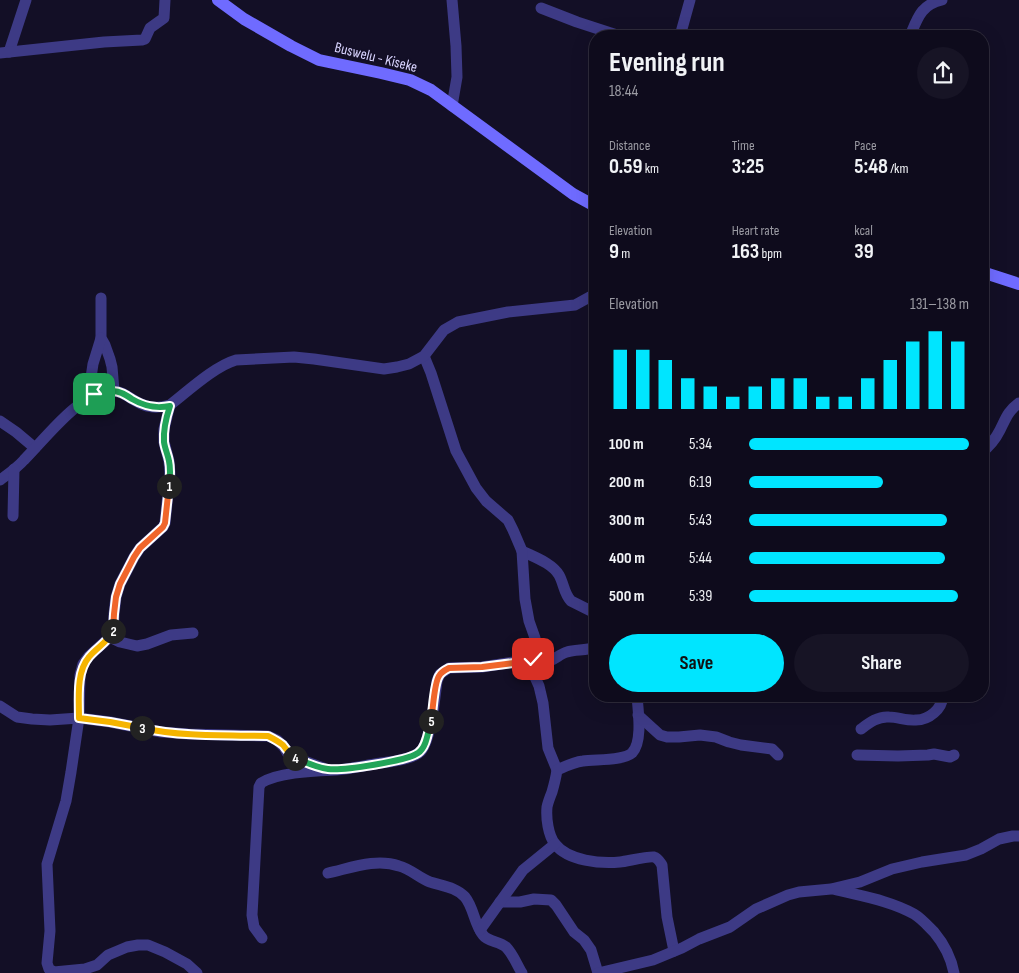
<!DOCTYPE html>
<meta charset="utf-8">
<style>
:root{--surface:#0e0b1c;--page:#171425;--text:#f1f3f6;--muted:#9b9ba3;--line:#2e2b3b;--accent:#00e5ff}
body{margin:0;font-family:"Sofia Sans Condensed",sans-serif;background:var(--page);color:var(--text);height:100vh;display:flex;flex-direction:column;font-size:19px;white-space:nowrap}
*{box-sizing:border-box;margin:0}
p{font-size:16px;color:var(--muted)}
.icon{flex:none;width:28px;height:28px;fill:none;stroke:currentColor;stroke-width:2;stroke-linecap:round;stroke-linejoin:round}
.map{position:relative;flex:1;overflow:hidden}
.sheet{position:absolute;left:589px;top:30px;width:400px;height:672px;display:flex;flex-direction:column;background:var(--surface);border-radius:20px;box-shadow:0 5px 20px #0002,0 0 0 1px var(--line)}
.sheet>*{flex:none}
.pin{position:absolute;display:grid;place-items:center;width:42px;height:42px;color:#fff;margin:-21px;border-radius:10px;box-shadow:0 2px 8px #0006}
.km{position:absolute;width:25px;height:25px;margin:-12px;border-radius:50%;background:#222;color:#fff;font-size:14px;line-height:25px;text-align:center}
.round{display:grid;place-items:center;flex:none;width:52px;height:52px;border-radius:26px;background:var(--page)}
.overview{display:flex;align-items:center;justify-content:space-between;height:85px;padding:0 20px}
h1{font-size:28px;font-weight:700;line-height:38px}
.figures{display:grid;grid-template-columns:repeat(3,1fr);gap:8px;height:85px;padding:5px 20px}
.figures div{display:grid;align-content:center}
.figures b{font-size:21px;font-weight:700}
.figures small{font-size:14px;font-weight:400}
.figures p{font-size:14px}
.chart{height:140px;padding:10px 20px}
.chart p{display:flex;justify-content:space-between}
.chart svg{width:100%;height:90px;margin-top:5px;stroke:var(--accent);stroke-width:6}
.button{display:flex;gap:10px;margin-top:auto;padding:10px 20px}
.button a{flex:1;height:58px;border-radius:30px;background:var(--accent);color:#111;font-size:20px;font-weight:700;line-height:58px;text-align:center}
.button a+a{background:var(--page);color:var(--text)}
ul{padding:0 20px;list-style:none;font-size:16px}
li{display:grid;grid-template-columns:80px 60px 1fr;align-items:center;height:38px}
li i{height:12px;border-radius:6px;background:var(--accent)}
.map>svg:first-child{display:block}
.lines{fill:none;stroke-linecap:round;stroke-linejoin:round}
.street{stroke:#3d3a85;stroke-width:11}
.secondary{stroke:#6f6bff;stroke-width:12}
.split-1-casing{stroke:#fff;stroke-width:10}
.split-2-casing{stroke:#fff;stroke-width:10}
.split-3-casing{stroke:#fff;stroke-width:10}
.split-4-casing{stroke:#fff;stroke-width:10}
.split-5-casing{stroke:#fff;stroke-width:10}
.split-6-casing{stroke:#fff;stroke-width:10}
.split-1{stroke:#22a559;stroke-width:6}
.split-2{stroke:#f0652b;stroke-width:6}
.split-3{stroke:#f5b400;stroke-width:6}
.split-4{stroke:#f5b400;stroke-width:6}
.split-5{stroke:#22a559;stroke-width:6}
.split-6{stroke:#f0652b;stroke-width:6}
.labels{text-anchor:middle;stroke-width:4;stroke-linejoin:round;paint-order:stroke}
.street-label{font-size:15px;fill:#d9d4ff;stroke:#130f26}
</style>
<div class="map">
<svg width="1019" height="973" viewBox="0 0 1019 973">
<rect width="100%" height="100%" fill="#130f26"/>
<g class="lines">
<g class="street">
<path d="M452 0 456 46 457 77 452 106"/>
<path d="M541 8 577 22 620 36"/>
<path d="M680 36 690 0"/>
<path d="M910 36C918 17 921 5 942 0"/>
<path d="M9 52 26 0"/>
<path d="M0 53 104 42 142 40 145 39 150 28 164 18 165 0"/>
<path d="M101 298V338L105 345 110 359 112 367 114 391"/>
<path d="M424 356 431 373 456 451 476 488 486 501 508 520 513 530 522 551C534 557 552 563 559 575 564 584 564 594 571 601L595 613"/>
<path d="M88 398 93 364 101 338"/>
<path d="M170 405 164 429V442L169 461 170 474 165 523 163 527 140 548 134 557 120 584 116 597 114 614 113 632 110 637 89 656 83 664 80 675 79 718 71 772 66 801 47 864 50 931 47 963 49 969 54 972 85 969 97 965 108 955 127 947 138 945H148L165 952 187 964 197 973"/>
<path d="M0 421 16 432 35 448"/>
<path d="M982 452C990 446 996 438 1000 430 1006 418 1008 411 1019 403"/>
<path d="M0 480C8 474 17 468 24 460 44 440 79 394 108 391 124 389 133 403 147 406 154 408 163 407 170 405 188 391 215 366 236 360L294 357 314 359 384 369 397 367 409 364 424 356 444 330 458 322 508 312 575 305 595 294"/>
<path d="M13 516 14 469"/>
<path d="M522 551 525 599 529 621 535 638 537 659"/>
<path d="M110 637 120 642 137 646 147 644 171 635 193 633"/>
<path d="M521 661 530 666 539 686 543 703 548 748 557 770"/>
<path d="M637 696C638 710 643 742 632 753 623 761 594 759 583 761 574 762 566 766 557 770 556 777 554 785 552 792 550 797 548 802 547 807 546 818 548 835 555 844 568 861 601 864 620 862 628 861 649 856 654 857 658 858 660 862 662 865L667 917 674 951"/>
<path d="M0 706 17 717 32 719 50 720 79 718 110 722 161 732 188 734 268 736 277 740 284 747 288 754 296 758 323 768"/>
<path d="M638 715 660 735 667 737H679L700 735 716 737 729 742 741 745 772 749 778 755"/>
<path d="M861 729C869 723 878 716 889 717 898 717 907 721 916 720 929 720 942 709 943 696"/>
<path d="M857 755 898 756 928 755 934 754 950 757 954 755"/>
<path d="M328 873C351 868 376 858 399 866 411 869 419 878 430 882 442 886 456 887 465 897 474 908 474 924 483 935 488 942 499 941 506 947 513 954 517 965 522 973"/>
<path d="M833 889C860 896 889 900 914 914 921 918 928 926 934 932 944 944 951 957 954 973"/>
<path d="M500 902H520L534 899 551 900 556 905 574 932 584 940 591 950 598 973"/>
<path d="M480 930 523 870 555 844"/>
<path d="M262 938 254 927 252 915 259 787 261 783C278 772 315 771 336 770 351 769 366 765 381 763 391 762 413 759 421 751 431 739 435 697 437 681L440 674 449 668 482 667 533 659C537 659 540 662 544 662 552 663 559 654 567 652 576 649 586 651 595 647"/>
<path d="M598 973 653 960 682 948 699 939 730 927 756 909 788 895 799 892 831 889 860 882 892 869 922 862 966 855 981 849 999 839 1013 836H1019"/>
</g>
<g class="secondary">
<path d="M218 0 244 19 291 46 319 60 381 73 410 80 431 90 573 194 595 206"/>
<path d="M982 272 1019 284"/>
</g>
</g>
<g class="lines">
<defs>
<path id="split-1" d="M94 394C100 393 107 390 113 391 120 391 126 395 132 399 144 406 155 409 170 406 166 418 163 429 164 442 165 449 168 455 169 461 171 470 170 478 169 486"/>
<path id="split-2" d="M113 631 114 614 116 597 120 584 134 557 140 548 163 527 165 523 169 486"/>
<path id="split-3" d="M113 631C108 642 96 648 89 657 76 672 79 699 79 718L110 722 142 728"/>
<path id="split-4" d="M142 728C183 737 226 735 268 736 274 739 278 741 283 745 287 750 289 754 295 758"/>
<path id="split-5" d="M295 758C305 762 317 768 328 769 342 771 407 761 418 753 427 747 428 731 431 721"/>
<path id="split-6" d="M431 721C433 711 434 683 439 676 441 672 445 670 449 668L482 667 521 662 533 659"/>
</defs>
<use href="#split-1" class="split-1-casing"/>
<use href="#split-2" class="split-2-casing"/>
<use href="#split-3" class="split-3-casing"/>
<use href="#split-4" class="split-4-casing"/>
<use href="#split-5" class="split-5-casing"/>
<use href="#split-6" class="split-6-casing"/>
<use href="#split-1" class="split-1"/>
<use href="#split-2" class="split-2"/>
<use href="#split-3" class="split-3"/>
<use href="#split-4" class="split-4"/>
<use href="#split-5" class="split-5"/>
<use href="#split-6" class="split-6"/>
</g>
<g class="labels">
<g class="street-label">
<text transform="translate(376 57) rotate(14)" y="5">Buswelu - Kiseke</text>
</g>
</g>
</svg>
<div class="pin" style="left:94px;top:394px;background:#1e9e55"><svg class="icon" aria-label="arrive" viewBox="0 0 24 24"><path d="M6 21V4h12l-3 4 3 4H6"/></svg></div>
<div class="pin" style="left:533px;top:659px;background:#d93025"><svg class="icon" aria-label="check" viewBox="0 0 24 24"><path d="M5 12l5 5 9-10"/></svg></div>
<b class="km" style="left:169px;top:486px">1</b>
<b class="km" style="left:113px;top:631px">2</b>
<b class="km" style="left:142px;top:728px">3</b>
<b class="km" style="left:295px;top:758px">4</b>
<b class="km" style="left:431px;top:721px">5</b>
<section class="sheet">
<div class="overview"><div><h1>Evening run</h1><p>18:44</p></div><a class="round"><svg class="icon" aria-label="share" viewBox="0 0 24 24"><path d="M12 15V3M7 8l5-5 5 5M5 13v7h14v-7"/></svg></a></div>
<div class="figures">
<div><p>Distance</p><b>0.59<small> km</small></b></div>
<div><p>Time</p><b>3:25</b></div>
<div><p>Pace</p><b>5:48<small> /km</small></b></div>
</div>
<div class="figures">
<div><p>Elevation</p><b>9<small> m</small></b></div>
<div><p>Heart rate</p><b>163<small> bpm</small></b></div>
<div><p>kcal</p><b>39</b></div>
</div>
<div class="chart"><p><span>Elevation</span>131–138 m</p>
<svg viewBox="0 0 160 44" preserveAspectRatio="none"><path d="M5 44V15M15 44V15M25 44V20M35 44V29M45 44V33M55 44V38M65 44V33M75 44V29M85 44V29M95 44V38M105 44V38M115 44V29M125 44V20M135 44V11M145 44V6M155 44V11"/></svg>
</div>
<ul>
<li><b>100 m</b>5:34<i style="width:100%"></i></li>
<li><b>200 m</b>6:19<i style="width:61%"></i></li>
<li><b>300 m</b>5:43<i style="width:90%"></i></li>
<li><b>400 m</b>5:44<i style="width:89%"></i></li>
<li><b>500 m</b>5:39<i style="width:95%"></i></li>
</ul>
<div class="button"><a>Save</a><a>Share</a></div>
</section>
</div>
